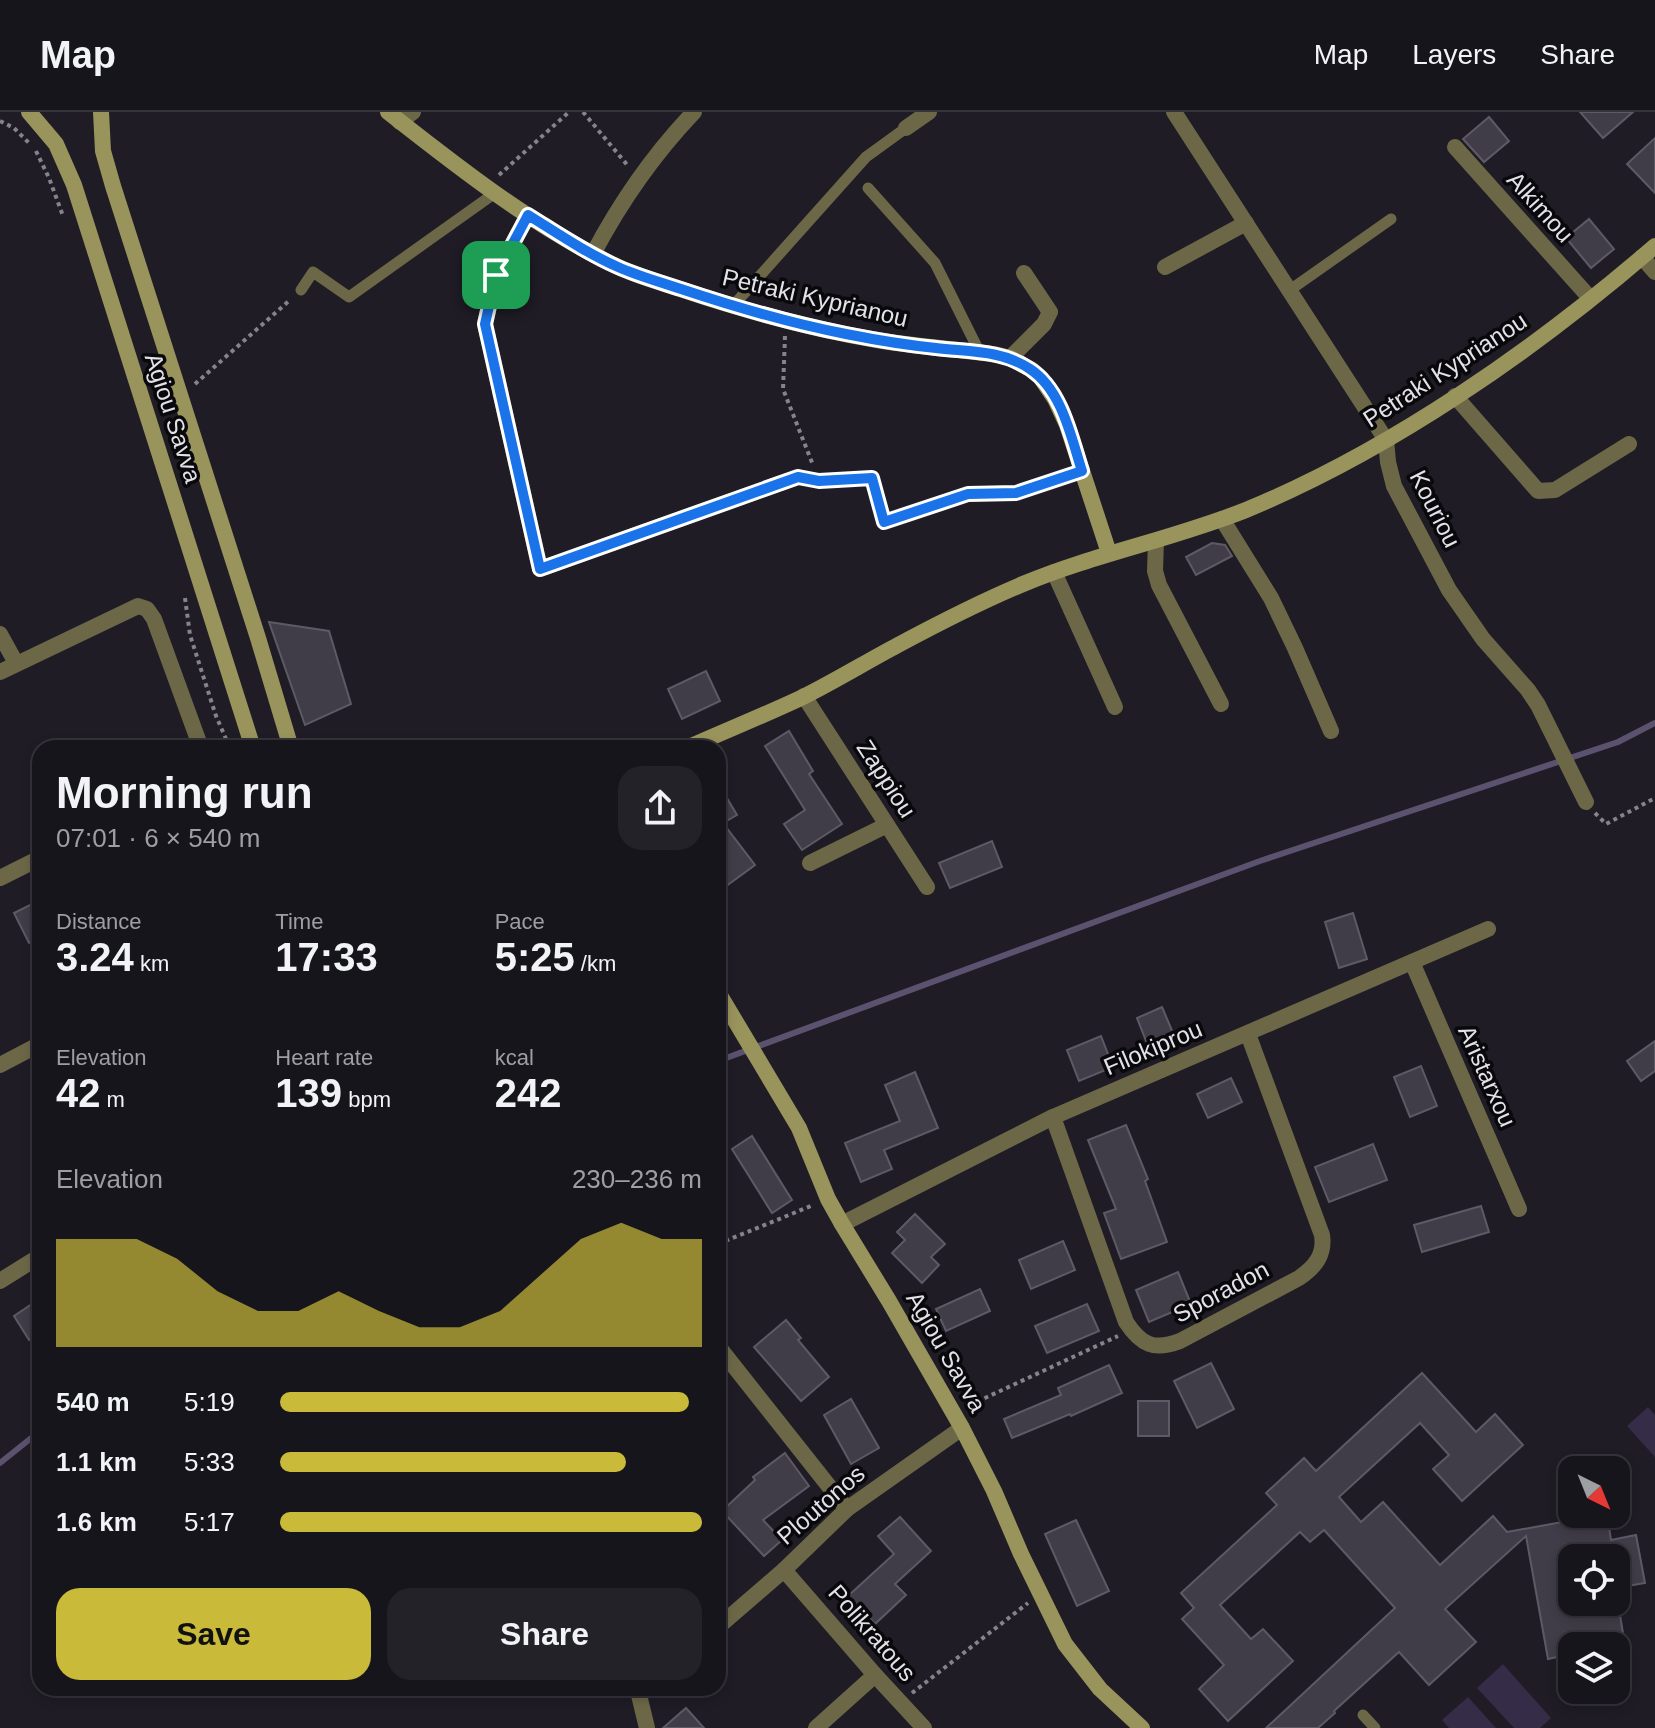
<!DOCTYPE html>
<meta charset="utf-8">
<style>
:root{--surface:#17151c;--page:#242229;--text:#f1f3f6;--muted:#9e9fa3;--line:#36343b;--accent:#c9ba3a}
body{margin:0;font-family:Arial,sans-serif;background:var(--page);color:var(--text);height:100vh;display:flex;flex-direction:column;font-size:30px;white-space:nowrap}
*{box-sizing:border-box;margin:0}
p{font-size:26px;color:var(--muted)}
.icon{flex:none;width:44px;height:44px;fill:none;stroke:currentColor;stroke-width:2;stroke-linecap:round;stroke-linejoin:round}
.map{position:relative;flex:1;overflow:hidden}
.sheet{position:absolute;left:32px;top:628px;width:694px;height:956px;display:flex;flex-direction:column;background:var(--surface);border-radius:24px;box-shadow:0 4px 12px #0003,0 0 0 2px var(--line)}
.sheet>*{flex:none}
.needle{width:52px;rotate:137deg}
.fabs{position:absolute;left:1558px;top:1344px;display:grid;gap:16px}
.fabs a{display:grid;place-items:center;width:72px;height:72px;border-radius:16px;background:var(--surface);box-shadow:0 4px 12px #0003,0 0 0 2px var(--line);font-size:40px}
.pin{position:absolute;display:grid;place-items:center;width:68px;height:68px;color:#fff;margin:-34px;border-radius:16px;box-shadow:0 4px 12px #0006}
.round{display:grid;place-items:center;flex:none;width:84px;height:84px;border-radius:24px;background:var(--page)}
.headline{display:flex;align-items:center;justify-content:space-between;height:136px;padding:0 24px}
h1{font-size:44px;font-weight:700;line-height:60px}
.stats{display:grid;grid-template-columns:repeat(3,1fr);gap:12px;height:136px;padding:8px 24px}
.stats div{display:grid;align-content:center}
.stats b{font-size:40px;font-weight:700}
.stats small{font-size:22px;font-weight:400}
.stats p{font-size:22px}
.chart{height:224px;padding:16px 24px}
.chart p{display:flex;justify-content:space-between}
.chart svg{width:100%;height:144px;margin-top:8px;fill:var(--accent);opacity:.7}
.cta{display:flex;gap:16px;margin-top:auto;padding:16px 24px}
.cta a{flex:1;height:92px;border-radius:24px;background:var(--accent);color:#111;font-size:32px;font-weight:700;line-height:92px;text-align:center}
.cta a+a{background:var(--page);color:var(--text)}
ul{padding:0 24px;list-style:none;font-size:26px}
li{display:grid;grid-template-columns:128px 96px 1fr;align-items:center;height:60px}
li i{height:20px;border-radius:10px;background:var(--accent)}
header{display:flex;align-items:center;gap:48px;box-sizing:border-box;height:112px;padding:0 40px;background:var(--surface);border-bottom:2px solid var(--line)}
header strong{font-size:38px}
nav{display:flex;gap:44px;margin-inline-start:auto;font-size:28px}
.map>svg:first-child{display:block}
.green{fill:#352c47}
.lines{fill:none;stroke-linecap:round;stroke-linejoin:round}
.stream{stroke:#5b5270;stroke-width:6}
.building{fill:#413d48;stroke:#5d5965;stroke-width:2}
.path{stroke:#85838b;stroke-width:4;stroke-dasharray:4 4;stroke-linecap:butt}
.lane{stroke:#6c6847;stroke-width:11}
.street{stroke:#6c6847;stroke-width:16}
.secondary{stroke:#99935c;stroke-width:16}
.route-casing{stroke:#fff;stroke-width:16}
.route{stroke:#1a73e8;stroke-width:10}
.labels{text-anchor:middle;stroke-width:7;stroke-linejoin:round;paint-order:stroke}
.street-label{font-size:24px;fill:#e4e2e9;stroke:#09080b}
</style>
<header>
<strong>Map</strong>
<nav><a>Map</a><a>Layers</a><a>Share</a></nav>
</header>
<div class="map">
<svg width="1655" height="1616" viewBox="0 0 1655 1616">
<rect width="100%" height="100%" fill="#1f1c26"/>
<g class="green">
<path d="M1648 1295 1655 1303V1345L1627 1314Z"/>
<path d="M1503 1552 1551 1606 1540 1616H1514L1477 1576Z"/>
<path d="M1468 1585 1496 1616H1449L1442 1608Z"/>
</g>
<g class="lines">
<g class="stream">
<path d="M718 949 1260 749 1618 630 1655 611"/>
<path d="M0 1351 40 1319"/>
</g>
</g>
<g class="building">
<path d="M1580 0H1633L1603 26Z"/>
<path d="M1489 5 1509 29 1484 50 1463 27Z"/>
<path d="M1655 26V81L1627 52Z"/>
<path d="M1589 107 1614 137 1591 156 1566 126Z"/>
<path d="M1212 431 1225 433 1232 444 1196 463 1186 445Z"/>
<path d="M269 510 329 519 351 592 305 613Z"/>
<path d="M706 559 720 589 682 607 668 577Z"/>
<path d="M789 619 813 659 809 662 842 712 802 738 784 712 805 698 765 634Z"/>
<path d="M718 671 737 703 723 711 755 753 718 780Z"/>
<path d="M992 729 1002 755 950 776 939 751Z"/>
<path d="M40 788V825L29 831 14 801Z"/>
<path d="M1353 801 1367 847 1339 856 1325 810Z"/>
<path d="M1162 895 1176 928 1150 939 1137 906Z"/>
<path d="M1101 924 1113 955 1079 969 1067 938Z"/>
<path d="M1655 929V959L1641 969 1627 949Z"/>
<path d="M1421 954 1437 994 1410 1005 1394 965Z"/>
<path d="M915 960 938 1016 884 1038 892 1057 861 1070 845 1031 900 1009 885 973Z"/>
<path d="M1231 966 1242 990 1208 1006 1197 982Z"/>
<path d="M1126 1013 1148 1067 1145 1069 1167 1130 1121 1147 1104 1101 1116 1097 1088 1028Z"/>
<path d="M752 1024 792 1088 772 1101 732 1037Z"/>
<path d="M1373 1032 1387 1068 1329 1090 1315 1055Z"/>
<path d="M1481 1094 1489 1120 1422 1140 1414 1113Z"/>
<path d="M915 1102 945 1132 931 1145 939 1153 922 1171 892 1141 905 1128 897 1120Z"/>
<path d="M1063 1129 1075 1158 1031 1177 1019 1148Z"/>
<path d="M1178 1160 1191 1192 1149 1210 1136 1178Z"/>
<path d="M980 1177 990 1199 946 1219 936 1197Z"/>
<path d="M32 1192 40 1205V1222L29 1228 14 1204Z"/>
<path d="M1087 1192 1099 1219 1047 1241 1035 1214Z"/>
<path d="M786 1208 801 1226 798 1228 829 1265 801 1289 754 1235Z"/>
<path d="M1211 1251 1234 1297 1197 1316 1174 1269Z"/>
<path d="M1109 1253 1122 1281 1071 1304 1070 1302 1012 1326 1004 1307 1061 1283 1058 1276Z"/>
<path d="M1422 1261 1476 1320 1495 1302 1523 1333 1462 1389 1433 1357 1449 1343 1420 1311 1339 1385 1361 1410 1383 1390 1440 1453 1493 1404 1507 1420 1607 1402 1611 1428 1636 1423 1645 1471 1616 1476V1446H1572V1490H1618L1625 1534H1572V1542L1548 1547 1526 1424 1445 1497 1476 1530 1429 1573 1399 1540 1334 1599 1335 1601 1318 1616H1266L1395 1496 1324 1418 1310 1430 1300 1420 1220 1493 1251 1527 1263 1517 1293 1549 1228 1609 1199 1577 1224 1553 1182 1507 1194 1496 1181 1481 1277 1393 1266 1381 1304 1346 1316 1359Z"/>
<path d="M851 1287 879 1336 851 1352 824 1303Z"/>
<rect x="1138" y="1289" width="31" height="35"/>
<path d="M785 1341 809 1374 763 1408 782 1428 764 1444 722 1399 755 1368 753 1365Z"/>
<path d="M900 1405 931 1439 895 1472 906 1483 875 1512 848 1484 894 1442 878 1424Z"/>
<path d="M1076 1408 1109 1479 1077 1494 1045 1422Z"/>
<path d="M686 1596 704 1616H663Z"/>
</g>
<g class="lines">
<g class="path">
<path d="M583 0 629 55"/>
<path d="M0 9 14 16 30 32"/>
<path d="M36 39 49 66 63 104"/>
<path d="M499 63 569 0"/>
<path d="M785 224 783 277 813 353"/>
<path d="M195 272 290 188"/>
<path d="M819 369 872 366 884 410 968 382 1016 381 1067 364"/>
<path d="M185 486 190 523 216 604 230 636"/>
<path d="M1595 701 1606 712 1655 686"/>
<path d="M718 1132 811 1094"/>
<path d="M970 1293 1118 1224"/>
<path d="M912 1581 1028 1491"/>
</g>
<g class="lane">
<path d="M868 76 935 151 980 241"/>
<path d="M301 178 313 160 349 185 495 81"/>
<path d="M1290 178 1391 107"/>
<path d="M732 195 866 45 906 16"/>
<path d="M1363 1603 1375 1616"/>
</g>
<g class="street">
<path d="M1174 0 1386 328 1388 350 1394 374 1449 478 1483 527 1528 578 1538 593 1586 690"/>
<path d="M400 10 413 0"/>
<path d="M906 16 929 0"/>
<path d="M1455 35 1590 186"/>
<path d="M528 103 496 163 485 212 540 457 798 365"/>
<path d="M593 142C621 89 653 43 694 0"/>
<path d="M1642 145 1655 160"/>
<path d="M1165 155 1246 111"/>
<path d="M1010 246 1044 212 1050 200 1024 161"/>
<path d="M1455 284 1538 379 1555 378 1629 332"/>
<path d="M1222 407 1271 486 1295 536 1331 619"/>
<path d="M1156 429 1155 459 1159 473 1221 592"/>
<path d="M1054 460 1115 595"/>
<path d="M0 522 16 551"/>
<path d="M0 560 138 494 147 497 154 507 201 636"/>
<path d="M804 584 927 775"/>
<path d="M810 751 887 713"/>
<path d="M0 766 40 746"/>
<path d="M1412 850 1519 1097"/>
<path d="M0 953 40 932"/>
<path d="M1053 1005 1126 1210C1141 1233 1154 1239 1180 1229L1299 1166C1315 1155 1325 1143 1322 1123L1248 922"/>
<path d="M842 1112 1053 1005 1488 817"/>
<path d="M0 1169 40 1144"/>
<path d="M718 1234 847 1397"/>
<path d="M784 1458 875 1563 924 1616"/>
<path d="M718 1515 784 1458 847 1397 962 1316"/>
<path d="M647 1576 639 1583 647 1616"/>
<path d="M816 1616 875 1563"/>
</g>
<g class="secondary">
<path d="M29 0 56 32 74 73 253 636"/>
<path d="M101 0 103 39 113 74 258 526 291 636"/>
<path d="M388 0C459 56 532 113 614 153 636 164 660 170 683 178 746 199 811 217 877 228 917 235 958 237 998 243L1010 246 1032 258 1041 266 1055 287 1067 313 1109 441"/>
<path d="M687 636C725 619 765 603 803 585 835 569 866 550 898 533 939 511 980 490 1023 472 1095 442 1173 427 1246 398 1391 338 1536 237 1655 134"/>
<path d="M718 880 799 1016 828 1087 842 1112 889 1189 962 1316 994 1379 1021 1442 1065 1532 1100 1577 1142 1616"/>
</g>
</g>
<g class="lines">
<defs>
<path id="route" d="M528 103C557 121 586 141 618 155 638 164 660 170 681 177 735 195 789 211 846 222 876 228 906 233 936 236 969 240 1002 238 1030 257 1062 278 1071 325 1082 359L1016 381 968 382 884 410 872 366 819 369 798 365 540 457 485 212 496 163Z"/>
</defs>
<use href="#route" class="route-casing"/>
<use href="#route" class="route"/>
</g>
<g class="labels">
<g class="street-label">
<text transform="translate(1540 95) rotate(48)" y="8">Alkimou</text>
<text transform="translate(815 186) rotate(13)" y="8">Petraki Kyprianou</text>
<text transform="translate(1445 258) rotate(-33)" y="8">Petraki Kyprianou</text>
<text transform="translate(173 306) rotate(72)" y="8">Agiou Savva</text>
<text transform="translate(1435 397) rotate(63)" y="8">Kouriou</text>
<text transform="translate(886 667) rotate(57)" y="8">Zappiou</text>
<text transform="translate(1153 936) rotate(-23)" y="8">Filokiprou</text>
<text transform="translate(1487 964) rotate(66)" y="8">Aristarxou</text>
<text transform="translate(1221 1180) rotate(-28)" y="8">Sporadon</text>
<text transform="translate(946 1240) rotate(60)" y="8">Agiou Savva</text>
<text transform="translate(821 1393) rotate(-41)" y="8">Ploutonos</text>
<text transform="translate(872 1521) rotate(49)" y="8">Polikratous</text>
</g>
</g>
</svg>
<div class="fabs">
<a><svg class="needle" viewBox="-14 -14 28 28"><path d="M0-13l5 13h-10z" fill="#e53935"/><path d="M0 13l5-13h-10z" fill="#9e9fa3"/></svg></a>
<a><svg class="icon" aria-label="locate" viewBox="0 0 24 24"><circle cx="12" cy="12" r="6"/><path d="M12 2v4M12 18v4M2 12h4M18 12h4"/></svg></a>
<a><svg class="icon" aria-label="layers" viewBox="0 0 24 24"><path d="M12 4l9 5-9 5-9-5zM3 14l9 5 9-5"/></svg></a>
</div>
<div class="pin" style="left:496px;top:163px;background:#1e9e55"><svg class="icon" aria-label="arrive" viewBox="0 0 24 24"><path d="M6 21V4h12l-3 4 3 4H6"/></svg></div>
<section class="sheet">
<div class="headline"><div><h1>Morning run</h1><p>07:01 · 6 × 540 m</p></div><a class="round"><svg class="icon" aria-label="share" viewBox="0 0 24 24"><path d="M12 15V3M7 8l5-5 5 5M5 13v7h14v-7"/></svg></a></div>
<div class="stats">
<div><p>Distance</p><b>3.24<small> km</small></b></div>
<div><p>Time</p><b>17:33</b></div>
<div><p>Pace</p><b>5:25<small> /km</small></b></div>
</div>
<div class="stats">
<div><p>Elevation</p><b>42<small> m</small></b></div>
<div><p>Heart rate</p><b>139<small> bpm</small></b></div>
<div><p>kcal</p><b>242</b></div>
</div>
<div class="chart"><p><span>Elevation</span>230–236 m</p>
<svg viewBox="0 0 160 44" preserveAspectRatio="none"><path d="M0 44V11L10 11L20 11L30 17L40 27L50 33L60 33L70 27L80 33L90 38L100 38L110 33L120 22L130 11L140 6L150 11L160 11V44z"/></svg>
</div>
<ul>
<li><b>540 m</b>5:19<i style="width:97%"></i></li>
<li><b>1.1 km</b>5:33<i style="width:82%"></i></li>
<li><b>1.6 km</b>5:17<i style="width:100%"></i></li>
</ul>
<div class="cta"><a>Save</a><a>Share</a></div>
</section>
</div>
